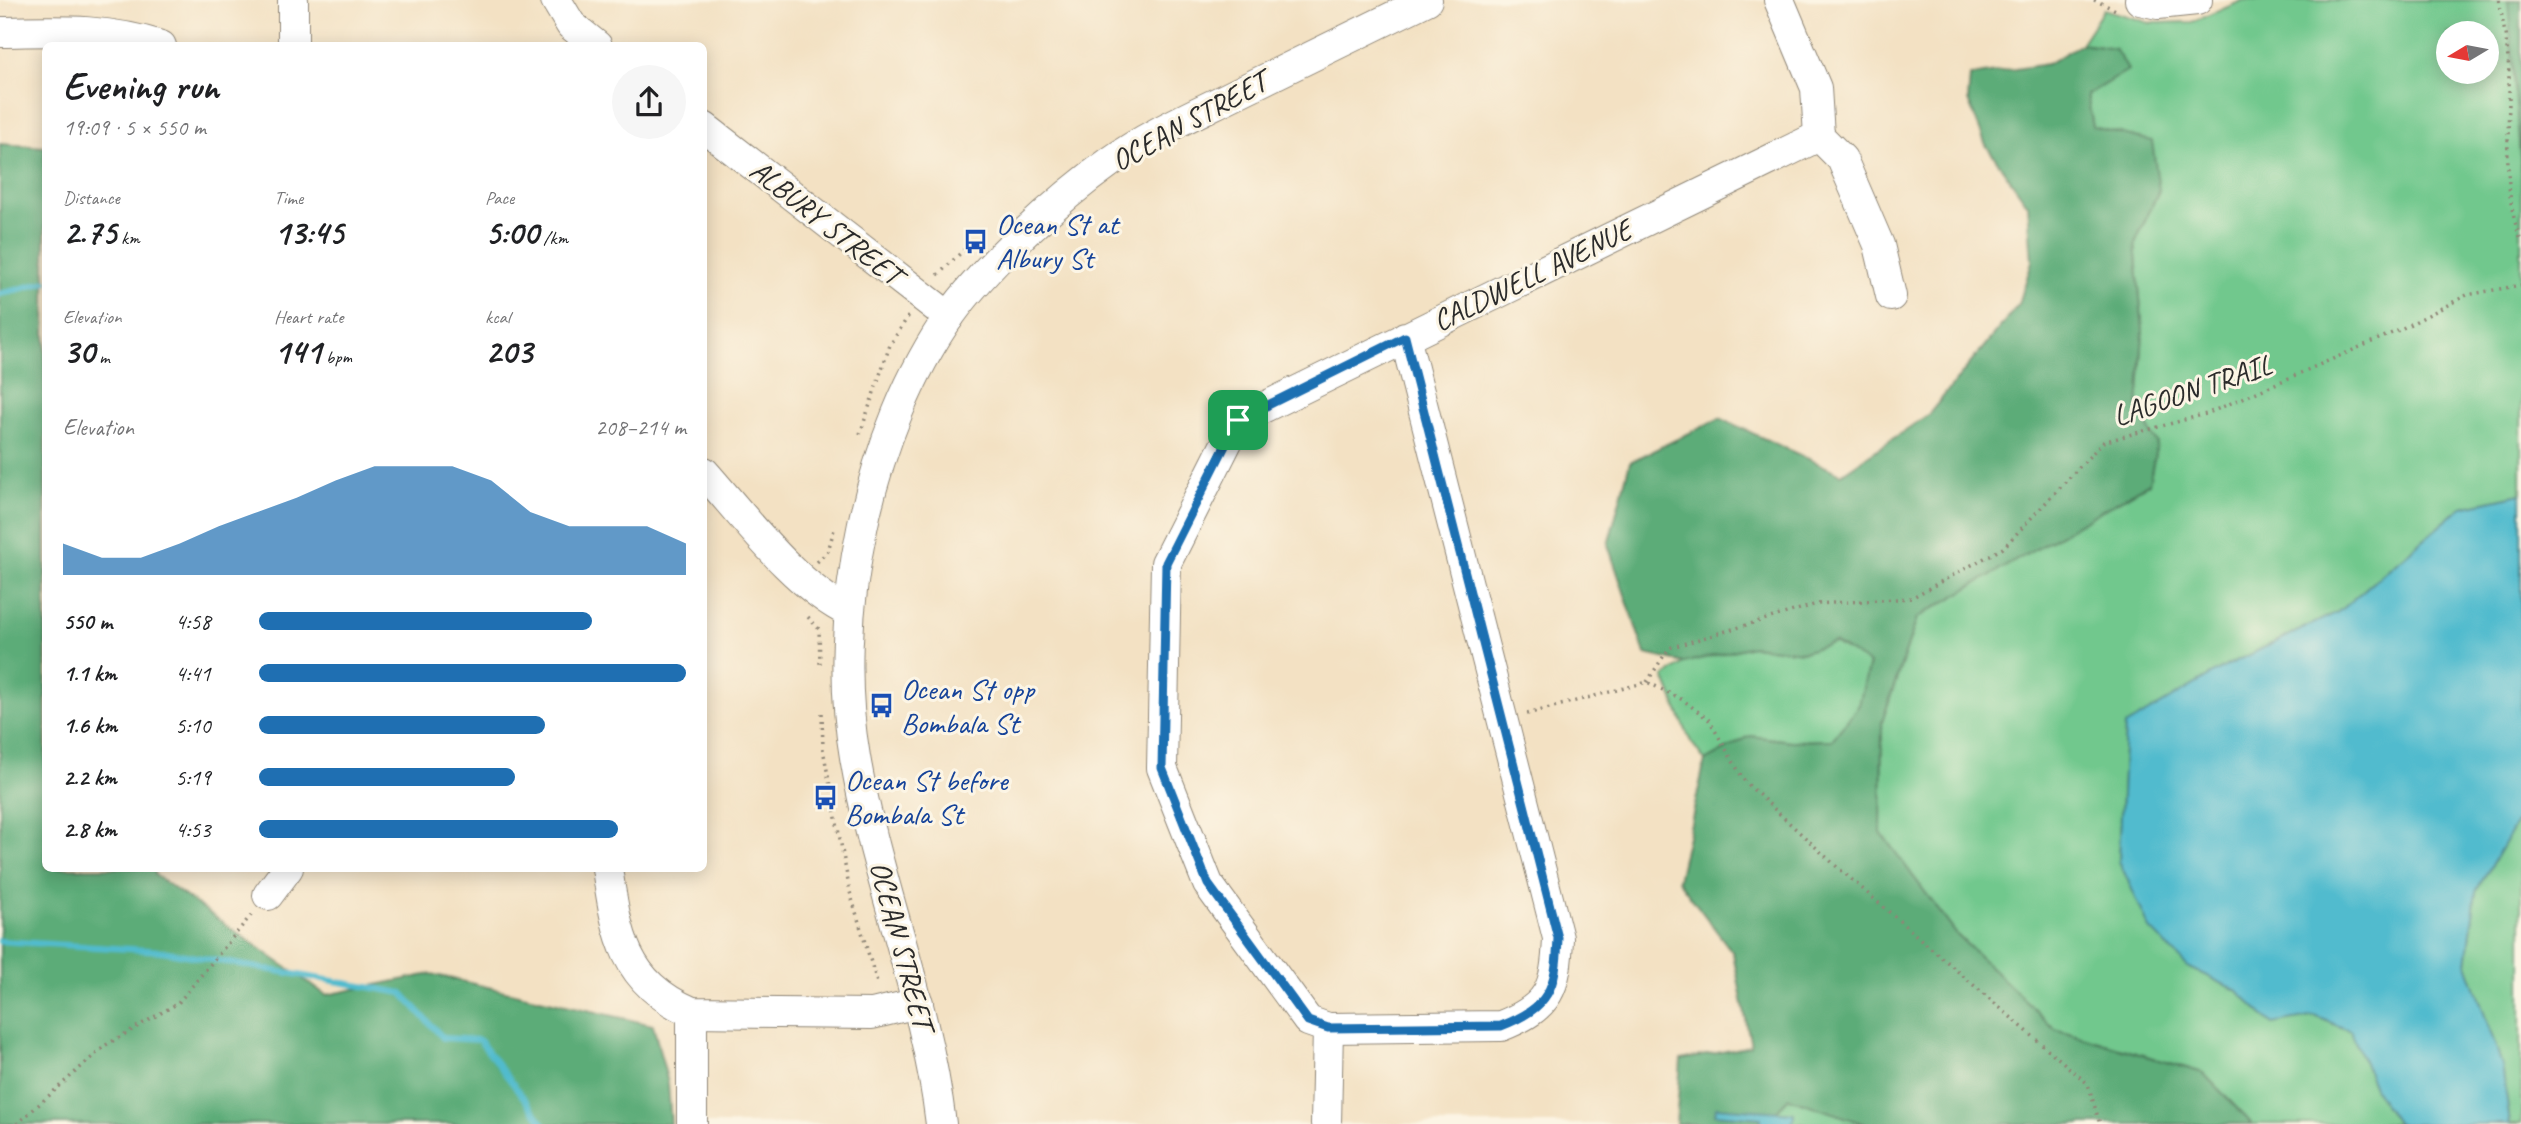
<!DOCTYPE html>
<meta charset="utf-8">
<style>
:root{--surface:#fff;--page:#f6f6f6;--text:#202124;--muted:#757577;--accent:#1f6fb2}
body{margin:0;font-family:Caveat,sans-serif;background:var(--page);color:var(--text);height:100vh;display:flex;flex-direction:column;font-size:26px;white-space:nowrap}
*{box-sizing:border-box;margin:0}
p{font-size:23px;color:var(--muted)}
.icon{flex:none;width:38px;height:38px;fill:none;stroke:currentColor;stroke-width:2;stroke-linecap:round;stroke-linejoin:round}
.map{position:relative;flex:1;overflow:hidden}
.details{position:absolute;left:42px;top:42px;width:665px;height:830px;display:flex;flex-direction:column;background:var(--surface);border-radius:10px;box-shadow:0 4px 18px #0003}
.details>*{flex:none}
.needle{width:46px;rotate:260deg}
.controls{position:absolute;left:2436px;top:21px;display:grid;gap:14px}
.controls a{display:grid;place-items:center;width:63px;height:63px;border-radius:50%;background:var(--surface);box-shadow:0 4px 18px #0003;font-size:35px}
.pin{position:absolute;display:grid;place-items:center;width:60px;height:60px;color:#fff;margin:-30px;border-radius:14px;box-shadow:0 4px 10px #0006}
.round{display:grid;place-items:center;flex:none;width:74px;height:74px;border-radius:37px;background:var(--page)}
.summary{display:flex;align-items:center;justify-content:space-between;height:119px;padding:0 21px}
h1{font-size:38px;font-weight:700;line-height:52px}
.metrics{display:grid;grid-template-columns:repeat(3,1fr);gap:10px;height:119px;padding:7px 21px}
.metrics div{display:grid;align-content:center}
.metrics b{font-size:35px;font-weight:700}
.metrics small{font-size:19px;font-weight:400}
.metrics p{font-size:19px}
.chart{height:196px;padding:14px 21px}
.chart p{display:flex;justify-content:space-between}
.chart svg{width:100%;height:126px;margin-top:7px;fill:var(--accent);opacity:.7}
ul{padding:0 21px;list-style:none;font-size:23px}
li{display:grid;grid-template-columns:112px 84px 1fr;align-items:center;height:52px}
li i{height:18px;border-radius:9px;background:var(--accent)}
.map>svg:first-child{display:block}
.green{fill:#71c88d;stroke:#4e7a5c;stroke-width:2;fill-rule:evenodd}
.forest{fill:#5cac78;stroke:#446c52;stroke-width:2}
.water{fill:#51bbce;stroke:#3e737c;stroke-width:2}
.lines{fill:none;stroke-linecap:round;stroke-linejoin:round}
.stream{stroke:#51bbce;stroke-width:6}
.minor-casing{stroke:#8f8677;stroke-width:32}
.path{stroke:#8f8677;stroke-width:3.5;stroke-dasharray:2 5;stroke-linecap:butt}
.minor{stroke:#fff;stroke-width:30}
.route-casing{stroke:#fff;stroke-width:14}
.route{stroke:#1f6fb2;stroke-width:9}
.labels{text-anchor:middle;stroke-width:6;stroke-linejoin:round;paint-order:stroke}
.street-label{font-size:30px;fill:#2b2b2b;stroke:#fcf5e5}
.transit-label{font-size:30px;fill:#164399;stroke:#fcf5e5;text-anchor:start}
</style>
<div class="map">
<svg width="2521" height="1124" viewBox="0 0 2521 1124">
<rect width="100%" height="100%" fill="#fcf5e5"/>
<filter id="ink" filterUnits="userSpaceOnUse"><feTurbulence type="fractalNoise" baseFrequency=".0143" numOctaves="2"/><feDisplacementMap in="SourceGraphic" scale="14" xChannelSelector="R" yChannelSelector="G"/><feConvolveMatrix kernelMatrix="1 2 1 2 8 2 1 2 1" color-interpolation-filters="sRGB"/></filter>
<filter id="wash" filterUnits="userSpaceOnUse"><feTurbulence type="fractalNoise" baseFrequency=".00686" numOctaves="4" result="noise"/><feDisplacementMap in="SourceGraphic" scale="28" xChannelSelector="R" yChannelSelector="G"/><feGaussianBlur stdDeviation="1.57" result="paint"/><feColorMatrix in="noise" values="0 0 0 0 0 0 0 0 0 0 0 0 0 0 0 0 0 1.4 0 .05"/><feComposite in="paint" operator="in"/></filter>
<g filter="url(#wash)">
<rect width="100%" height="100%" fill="#f3e1c3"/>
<g class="green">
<path d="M2244 0H2508L2510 5 2521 170V494L2462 507 2338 612 2228 665 2125 727 2119 861 2188 967 2238 991 2273 1024 2315 1016 2351 1031 2376 1092 2397 1124H2252L2203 1073 2055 1029 1957 935 1881 833 1882 722 1917 618 2149 483 2157 444 2138 409 2143 331 2135 243 2159 190 2121 133 2093 128 2087 95 2115 49 2081 44 2104 9 2150 23 2192 22ZM2448 33H2487V72H2448Z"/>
<path d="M1834 642 1869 663 1859 705 1832 740 1791 741 1750 736 1705 761 1690 740 1664 677 1684 663 1752 646 1803 652Z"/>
<path d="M2521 814V1124H2510L2502 1065 2467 964 2476 891Z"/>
<path d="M1789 1098 1858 1120 1865 1124H1764Z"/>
</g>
<g class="forest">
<path d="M2508 0H2521V170Z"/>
<path d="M2081 44 2115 49 2128 70 2087 95 2093 127 2152 141 2159 190 2135 243 2143 331 2138 409 2157 444 2149 483 1917 618 1882 722 1881 833 1957 935 2055 1029 2203 1073 2252 1124H1865L1789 1098 1764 1124H1676L1681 1060 1751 1046 1733 953 1678 880 1705 761 1750 736 1791 741 1832 740 1859 705 1869 664 1834 642 1803 652 1752 646 1684 663 1645 654 1608 545 1630 462 1720 418 1841 474 1929 414 2019 304 2032 261 2028 205 1986 145 1968 100 1970 76 2047 64Z"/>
<path d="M0 144 45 147 46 868H154L155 875 326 995 431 974 653 1025 668 1083 671 1124H0Z"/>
</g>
<g class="water">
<path d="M2521 494V814L2476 891 2467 964 2502 1065 2510 1124H2397L2376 1092 2351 1031 2315 1016 2273 1024 2238 991 2188 967 2150 929 2119 861 2125 726 2228 665 2338 612 2462 507Z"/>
<path d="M1716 1107 1794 1113 1793 1124H1761V1118L1715 1114Z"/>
</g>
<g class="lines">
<g class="stream">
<path d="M0 294 46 282"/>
<path d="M0 941 162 951 402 993 443 1038 479 1040 544 1124"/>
</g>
</g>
</g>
<g filter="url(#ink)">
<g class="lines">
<defs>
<g id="minor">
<path d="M556 0 571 25 597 46"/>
<path d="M1779 0 1816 88 1819 136"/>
<path d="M2140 0 2158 4 2197 0"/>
<path d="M0 32C58 31 105 28 161 46"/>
<path d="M293 46V0"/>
<path d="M704 127 949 317"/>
<path d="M1819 136 1842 159 1879 245 1891 296"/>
<path d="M1405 337 1558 938C1556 988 1550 1007 1501 1026L1328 1028 1308 1021 1208 884 1162 768 1166 563 1238 420 1819 136"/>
<path d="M704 472C744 517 796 587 849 612"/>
<path d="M607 868C617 935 624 983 692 1012L872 1014 918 1003"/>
<path d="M268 895 288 868"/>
<path d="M692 1124V1012"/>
<path d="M941 1124C926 998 876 881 855 757 830 616 868 431 951 314 989 262 1058 199 1110 162 1149 134 1193 115 1235 94 1299 62 1363 31 1427 0"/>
<path d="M1326 1124 1328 1028"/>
</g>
</defs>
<use href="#minor" class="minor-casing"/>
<g class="path">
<path d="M2094 0 2118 11"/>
<path d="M2499 0C2504 27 2509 53 2509 80 2510 132 2501 190 2521 240"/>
<path d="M938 275 974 240"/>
<path d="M860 434 890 345 909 315"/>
<path d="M817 562 828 551 835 526"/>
<path d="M808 617 819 629 820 664"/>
<path d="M1647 682 1669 648 1817 604 1911 598 2003 548 2103 442 2206 414 2397 331 2467 295 2521 285"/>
<path d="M822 713 823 749 850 892 878 986"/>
<path d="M1527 714 1647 682 1683 700 1709 720 1745 782 1836 866 2088 1084 2100 1124"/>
<path d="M17 1124 106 1045 178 1003 253 913"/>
</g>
<use href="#minor" class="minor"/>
</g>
</g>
<g class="lines" filter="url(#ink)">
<defs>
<path id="route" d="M1405 337 1558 938C1556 988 1550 1007 1501 1026L1328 1028 1308 1021 1208 884 1162 768 1166 563 1238 420Z"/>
</defs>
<use href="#route" class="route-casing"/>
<use href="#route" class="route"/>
</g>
<defs>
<symbol id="bus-bare" viewBox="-9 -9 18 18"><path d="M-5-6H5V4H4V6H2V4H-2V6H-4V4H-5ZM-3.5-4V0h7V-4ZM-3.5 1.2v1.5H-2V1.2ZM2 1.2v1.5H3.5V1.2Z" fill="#1a4fb4" stroke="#fcf5e5" stroke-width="2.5" paint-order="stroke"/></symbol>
</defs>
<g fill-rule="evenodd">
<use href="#bus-bare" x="958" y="224" width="35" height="35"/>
<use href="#bus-bare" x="864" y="688" width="35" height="35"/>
<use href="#bus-bare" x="808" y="780" width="35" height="35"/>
</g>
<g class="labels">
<g class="street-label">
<text transform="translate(1189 121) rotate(-29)" y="10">OCEAN STREET</text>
<text transform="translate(826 222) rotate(38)" y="10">ALBURY STREET</text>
<text transform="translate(1532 275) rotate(-26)" y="10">CALDWELL AVENUE</text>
<text transform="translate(2192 390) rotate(-19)" y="10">LAGOON TRAIL</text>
<text transform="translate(902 945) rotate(75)" y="10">OCEAN STREET</text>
</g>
<g class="transit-label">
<text x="996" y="234">Ocean St at<tspan x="996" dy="34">Albury St</tspan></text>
<text x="901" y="699">Ocean St opp<tspan x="901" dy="34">Bombala St</tspan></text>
<text x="845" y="790">Ocean St before<tspan x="845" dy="34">Bombala St</tspan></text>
</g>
</g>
</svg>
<div class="controls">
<a><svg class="needle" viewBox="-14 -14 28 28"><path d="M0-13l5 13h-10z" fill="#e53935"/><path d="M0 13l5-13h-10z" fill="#757577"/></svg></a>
</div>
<div class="pin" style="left:1238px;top:420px;background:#1e9e55"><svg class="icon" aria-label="arrive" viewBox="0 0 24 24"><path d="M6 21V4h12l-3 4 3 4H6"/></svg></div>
<section class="details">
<div class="summary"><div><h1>Evening run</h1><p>19:09 · 5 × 550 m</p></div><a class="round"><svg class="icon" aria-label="share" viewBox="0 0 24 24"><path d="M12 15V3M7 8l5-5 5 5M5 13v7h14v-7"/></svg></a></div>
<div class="metrics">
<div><p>Distance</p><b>2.75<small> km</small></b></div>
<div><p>Time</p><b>13:45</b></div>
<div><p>Pace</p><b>5:00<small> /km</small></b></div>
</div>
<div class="metrics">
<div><p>Elevation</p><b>30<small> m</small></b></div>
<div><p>Heart rate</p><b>141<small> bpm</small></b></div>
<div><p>kcal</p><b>203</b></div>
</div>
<div class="chart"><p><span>Elevation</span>208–214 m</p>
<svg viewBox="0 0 160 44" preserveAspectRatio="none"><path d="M0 44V33L10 38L20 38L30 33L40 27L50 22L60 17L70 11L80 6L90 6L100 6L110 11L120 22L130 27L140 27L150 27L160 33V44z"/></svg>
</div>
<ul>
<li><b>550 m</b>4:58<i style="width:78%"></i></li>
<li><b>1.1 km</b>4:41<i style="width:100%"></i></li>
<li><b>1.6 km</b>5:10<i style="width:67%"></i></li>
<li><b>2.2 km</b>5:19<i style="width:60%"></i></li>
<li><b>2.8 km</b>4:53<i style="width:84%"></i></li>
</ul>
</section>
</div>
